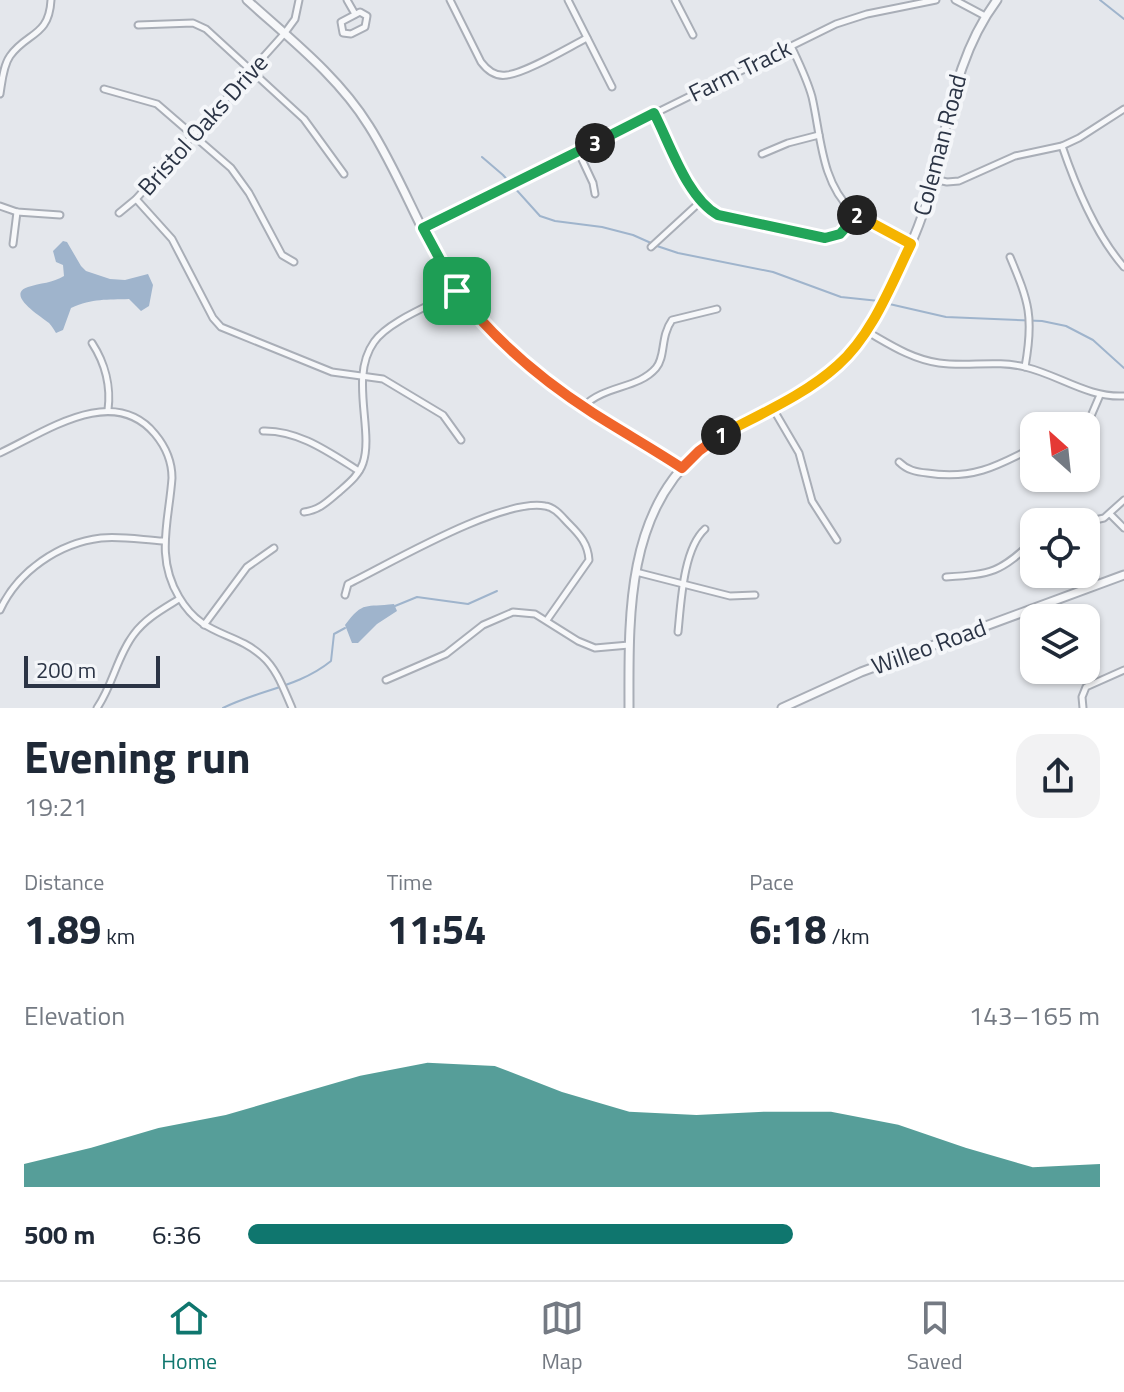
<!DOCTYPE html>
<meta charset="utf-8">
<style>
:root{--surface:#fff;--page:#f2f2f3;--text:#1f2937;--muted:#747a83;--line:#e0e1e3;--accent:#0f766e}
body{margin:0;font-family:"Titillium Web",sans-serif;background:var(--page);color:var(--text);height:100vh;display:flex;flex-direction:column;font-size:30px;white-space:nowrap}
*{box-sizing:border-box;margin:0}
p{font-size:26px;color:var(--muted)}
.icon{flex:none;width:44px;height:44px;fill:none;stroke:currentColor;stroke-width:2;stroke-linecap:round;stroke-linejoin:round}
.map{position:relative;height:708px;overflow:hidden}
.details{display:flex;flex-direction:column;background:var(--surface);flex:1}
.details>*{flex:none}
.needle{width:52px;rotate:333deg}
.fabs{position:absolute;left:1020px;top:412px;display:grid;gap:16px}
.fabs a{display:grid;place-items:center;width:80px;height:80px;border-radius:16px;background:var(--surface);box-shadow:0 2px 6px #0004;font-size:40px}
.scale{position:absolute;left:24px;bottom:20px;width:136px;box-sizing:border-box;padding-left:8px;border:4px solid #2b3445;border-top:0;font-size:22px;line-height:28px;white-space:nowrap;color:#2b3445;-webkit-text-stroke:6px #f4f6f9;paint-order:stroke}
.pin{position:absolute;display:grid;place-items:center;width:68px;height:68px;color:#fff;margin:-34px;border-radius:16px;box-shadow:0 4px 12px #0006}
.km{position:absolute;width:40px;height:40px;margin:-20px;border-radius:50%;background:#222;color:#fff;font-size:22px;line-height:40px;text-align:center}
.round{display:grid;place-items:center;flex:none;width:84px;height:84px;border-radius:24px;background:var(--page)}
.overview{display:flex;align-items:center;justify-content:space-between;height:136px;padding:0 24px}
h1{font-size:44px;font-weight:700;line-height:60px}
.figures{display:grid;grid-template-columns:repeat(3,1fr);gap:12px;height:136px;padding:8px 24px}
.figures div{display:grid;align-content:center}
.figures b{font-size:40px;font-weight:700}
.figures small{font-size:22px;font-weight:400}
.figures p{font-size:22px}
.chart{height:224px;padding:16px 24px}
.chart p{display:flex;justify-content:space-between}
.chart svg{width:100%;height:144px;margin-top:8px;fill:var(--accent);opacity:.7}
ul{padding:0 24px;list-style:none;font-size:26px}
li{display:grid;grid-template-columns:128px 96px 1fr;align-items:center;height:60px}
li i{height:20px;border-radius:10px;background:var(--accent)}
.tabs{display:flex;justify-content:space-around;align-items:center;height:112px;border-top:2px solid var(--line);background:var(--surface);font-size:22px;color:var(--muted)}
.tabs a{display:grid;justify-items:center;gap:4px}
.tabs .current{color:var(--accent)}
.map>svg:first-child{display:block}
.water{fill:#9fb4cc}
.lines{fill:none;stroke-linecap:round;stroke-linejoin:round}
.stream{stroke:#9fb4cc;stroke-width:2}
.minor-casing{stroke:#a9aeb7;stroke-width:9}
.tertiary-casing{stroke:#a9aeb7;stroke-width:11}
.minor{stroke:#f7f8fa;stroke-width:5}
.tertiary{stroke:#f7f8fa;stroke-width:7}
.split-1-casing{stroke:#fff;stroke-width:16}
.split-2-casing{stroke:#fff;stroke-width:16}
.split-3-casing{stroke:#fff;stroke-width:16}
.split-4-casing{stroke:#fff;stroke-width:16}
.split-1{stroke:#f0652b;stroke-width:10}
.split-2{stroke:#f5b400;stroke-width:10}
.split-3{stroke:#22a559;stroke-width:10}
.split-4{stroke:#22a559;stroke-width:10}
.labels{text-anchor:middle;stroke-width:8;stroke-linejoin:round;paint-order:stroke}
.street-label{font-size:24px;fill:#2b3445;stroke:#f4f6f9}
</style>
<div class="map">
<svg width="1124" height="708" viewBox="0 0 1124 708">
<rect width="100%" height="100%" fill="#e4e7ec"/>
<g class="water">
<path d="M63 241 67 242 81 266 86 271 110 279 125 280 148 274 153 285 149 306 141 311 129 299C107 300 93 298 71 308L63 330 56 333C54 330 52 326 49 323 44 318 4 295 28 287 40 283 53 283 64 276L63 265 56 262 53 251Z"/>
<path d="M394 604 397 611 377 624 358 643H352L345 625C364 600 365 608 394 604Z"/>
</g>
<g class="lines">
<g class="stream">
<path d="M1100 0 1124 19"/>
<path d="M482 157 503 175 540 216 555 221 602 227 633 235 651 243"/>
<path d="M657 246 678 253 773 272 841 297 879 301"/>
<path d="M885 303 946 317 1042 321 1066 326 1093 340 1124 368"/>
<path d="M395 606 417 597 468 604 497 591"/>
<path d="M223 708C259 690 299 687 331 661L334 634 345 628"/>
</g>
<defs>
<g id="minor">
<path d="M347 0 355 14"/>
<path d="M450 0 481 62C487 70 496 77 507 75 526 73 569 47 587 38"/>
<path d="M568 0 612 87"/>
<path d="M675 0 693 35"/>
<path d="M955 0 985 16"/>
<path d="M360 12 367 16 365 27 351 34 343 33 341 22Z"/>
<path d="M138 25 193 23 206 29 304 119 344 174"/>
<path d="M791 46C799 63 807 79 812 97 821 136 821 182 852 211 868 226 891 235 911 244"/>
<path d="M104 89 157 104 231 168 249 193 282 255 294 262"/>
<path d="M0 94C2 82 3 66 10 56 27 32 49 37 51 0"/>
<path d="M654 113C670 144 687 198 718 215L825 238 840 234 855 214"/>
<path d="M1062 146C1076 187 1095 234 1124 267"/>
<path d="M578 151 593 183 595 194"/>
<path d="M762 154 788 143 819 135"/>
<path d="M933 179 947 182 959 181 1015 156 1062 146 1079 138 1124 109"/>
<path d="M136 199 172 239 213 318 221 327 332 372 383 379 443 415 461 440"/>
<path d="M0 206 17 212 60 215"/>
<path d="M119 213 136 199 284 34 295 19 299 0"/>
<path d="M423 228 836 24 867 14 936 0"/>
<path d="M13 244 17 212"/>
<path d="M651 247 700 202"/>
<path d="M1010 257C1029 302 1034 317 1025 367"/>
<path d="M866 331C889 344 911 359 939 363 967 367 996 360 1025 367 1059 375 1088 398 1124 396"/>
<path d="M92 343C105 363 111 387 108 410"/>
<path d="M584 406C605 385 638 389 656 368 666 356 660 337 672 320L717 309"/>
<path d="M772 407 799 453 812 501 837 540"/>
<path d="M1077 426 1091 416 1100 395"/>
<path d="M263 431C299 430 330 453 359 471"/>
<path d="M0 453C45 432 113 383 155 434 165 446 172 462 172 478 169 521 155 557 179 597 203 638 233 630 262 656 277 669 284 690 292 708"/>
<path d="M899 462C907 470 916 472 927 473 971 480 996 467 1034 447"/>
<path d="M304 512C320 510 328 501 340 491 349 483 359 475 363 463 374 430 349 377 374 342 388 321 434 304 457 291"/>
<path d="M1110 514 1124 528"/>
<path d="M1086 522 1104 518 1124 500"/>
<path d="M636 572 730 596 755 595"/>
<path d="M946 577C992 574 1000 573 1034 540"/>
<path d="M345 595 348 584C391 563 501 498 545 506 555 507 562 517 569 524 580 535 588 544 589 560L547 620"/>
<path d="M0 610C18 571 59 543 101 538 122 536 143 540 163 541"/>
<path d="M204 625 247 567 274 548"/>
<path d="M678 632C681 603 683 549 705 529"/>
<path d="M386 680 446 654 483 625 513 612 535 614 578 641 595 648 629 645"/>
<path d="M97 708C113 685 117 656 134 634 146 618 163 609 179 599"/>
<path d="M1083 708 1082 697 1086 687 1124 670"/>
</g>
<g id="tertiary">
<path d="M247 0C290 39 338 76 369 126 407 186 428 257 473 312 529 380 611 419 682 468"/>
<path d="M629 708C629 621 625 516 697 453 717 436 741 425 764 412 803 391 843 369 867 330 891 289 914 244 928 198 948 130 953 59 997 0"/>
<path d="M782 708 861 672 1124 575"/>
</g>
</defs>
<use href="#minor" class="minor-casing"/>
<use href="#tertiary" class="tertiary-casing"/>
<use href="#minor" class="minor"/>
<use href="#tertiary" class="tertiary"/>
</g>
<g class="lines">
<defs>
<path id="split-1" d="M457 291C494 340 542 380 593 413 623 432 653 449 682 468L699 451 721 435"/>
<path id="split-2" d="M721 435C760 414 805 395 838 365 872 335 891 285 911 244L857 215"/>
<path id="split-3" d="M595 143 654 113C670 144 687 198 718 215L825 238 840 234 857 215"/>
<path id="split-4" d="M457 291 423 228 595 143"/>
</defs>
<use href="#split-1" class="split-1-casing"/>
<use href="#split-2" class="split-2-casing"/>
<use href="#split-3" class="split-3-casing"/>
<use href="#split-4" class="split-4-casing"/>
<use href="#split-1" class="split-1"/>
<use href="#split-2" class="split-2"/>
<use href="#split-3" class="split-3"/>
<use href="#split-4" class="split-4"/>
</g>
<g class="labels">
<g class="street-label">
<text transform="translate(740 71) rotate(-26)" y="8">Farm Track</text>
<text transform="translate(203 125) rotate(-48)" y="8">Bristol Oaks Drive</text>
<text transform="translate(940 145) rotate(-75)" y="8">Coleman Road</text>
<text transform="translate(929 647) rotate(-20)" y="8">Willeo Road</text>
</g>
</g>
</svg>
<div class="fabs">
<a><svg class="needle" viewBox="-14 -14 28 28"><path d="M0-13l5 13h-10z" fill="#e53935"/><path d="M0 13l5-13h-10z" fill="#747a83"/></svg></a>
<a><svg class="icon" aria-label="locate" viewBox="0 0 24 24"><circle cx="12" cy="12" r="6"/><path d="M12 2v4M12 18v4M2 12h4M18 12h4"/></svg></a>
<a><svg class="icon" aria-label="layers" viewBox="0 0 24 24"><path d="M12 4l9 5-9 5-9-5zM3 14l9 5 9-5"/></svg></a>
</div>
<div class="scale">200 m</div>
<div class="pin" style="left:457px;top:291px;background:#1e9e55"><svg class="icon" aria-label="arrive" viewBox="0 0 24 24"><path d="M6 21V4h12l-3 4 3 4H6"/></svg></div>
<b class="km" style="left:721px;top:435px">1</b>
<b class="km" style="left:857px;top:215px">2</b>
<b class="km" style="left:595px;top:143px">3</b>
</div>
<section class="details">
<div class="overview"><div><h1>Evening run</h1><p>19:21</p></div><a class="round"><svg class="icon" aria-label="share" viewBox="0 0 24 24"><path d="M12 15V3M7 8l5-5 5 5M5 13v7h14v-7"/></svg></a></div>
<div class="figures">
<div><p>Distance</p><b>1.89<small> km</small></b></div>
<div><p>Time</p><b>11:54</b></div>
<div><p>Pace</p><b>6:18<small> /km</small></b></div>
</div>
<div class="chart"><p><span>Elevation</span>143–165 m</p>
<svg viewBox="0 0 160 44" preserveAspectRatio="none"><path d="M0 44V37L10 32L20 26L30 22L40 16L50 10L60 6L70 7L80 15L90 21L100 22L110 21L120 21L130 25L140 32L150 38L160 37V44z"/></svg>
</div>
<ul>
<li><b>500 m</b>6:36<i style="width:64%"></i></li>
</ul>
</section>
<nav class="tabs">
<a class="current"><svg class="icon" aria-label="home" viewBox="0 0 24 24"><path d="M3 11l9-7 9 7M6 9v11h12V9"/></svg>Home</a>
<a><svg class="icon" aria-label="map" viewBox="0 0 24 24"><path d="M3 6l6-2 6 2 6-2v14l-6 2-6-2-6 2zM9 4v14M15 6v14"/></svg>Map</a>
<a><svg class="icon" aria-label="saved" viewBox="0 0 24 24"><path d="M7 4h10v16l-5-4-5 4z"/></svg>Saved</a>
</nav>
